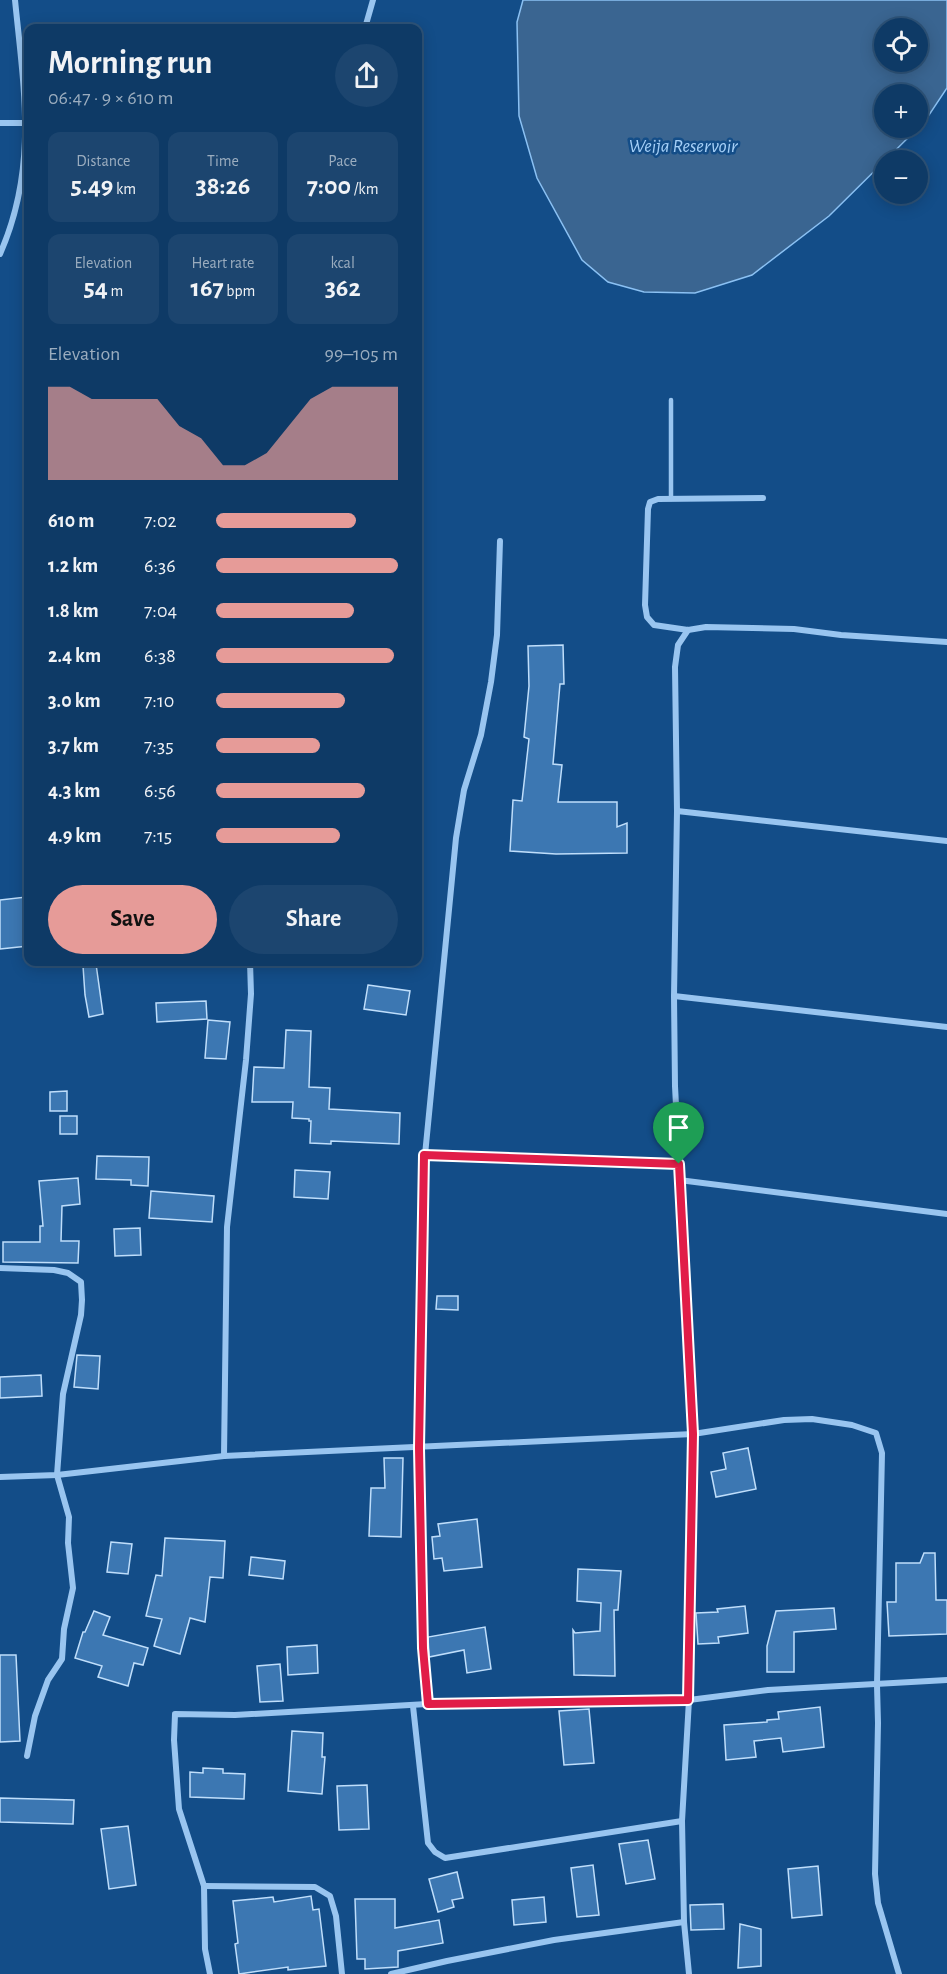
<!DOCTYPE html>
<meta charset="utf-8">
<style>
:root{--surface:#0e3a66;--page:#1c456f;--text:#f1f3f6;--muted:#9badbf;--line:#2e547a;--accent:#e69b98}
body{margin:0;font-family:"Alegreya Sans",sans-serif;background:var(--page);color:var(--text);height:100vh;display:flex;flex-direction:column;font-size:22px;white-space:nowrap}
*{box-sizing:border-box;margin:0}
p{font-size:20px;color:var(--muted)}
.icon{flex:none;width:33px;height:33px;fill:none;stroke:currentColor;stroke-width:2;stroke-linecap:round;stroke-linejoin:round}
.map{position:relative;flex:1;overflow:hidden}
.panel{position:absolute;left:24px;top:24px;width:398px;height:942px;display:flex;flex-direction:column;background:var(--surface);border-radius:12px;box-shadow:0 3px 15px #0003,0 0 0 2px var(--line)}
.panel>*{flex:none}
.controls{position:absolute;left:874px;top:18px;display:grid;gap:12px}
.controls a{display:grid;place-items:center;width:54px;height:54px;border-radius:50%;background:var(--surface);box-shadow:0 3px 15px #0003,0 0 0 2px var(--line);font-size:30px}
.pin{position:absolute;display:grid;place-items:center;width:51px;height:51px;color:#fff;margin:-62px -26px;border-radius:50% 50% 50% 0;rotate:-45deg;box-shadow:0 0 6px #0007}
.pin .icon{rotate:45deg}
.round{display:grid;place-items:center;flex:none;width:63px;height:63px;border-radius:32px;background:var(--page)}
.headline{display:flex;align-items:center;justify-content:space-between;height:102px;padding:0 24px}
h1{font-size:33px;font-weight:700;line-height:45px}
.figures{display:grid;grid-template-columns:repeat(3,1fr);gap:9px;height:102px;padding:6px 24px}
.figures div{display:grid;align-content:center;border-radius:12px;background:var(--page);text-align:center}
.figures b{font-size:26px;font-weight:700}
.figures small{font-size:16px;font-weight:400}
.figures p{font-size:16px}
.chart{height:168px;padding:12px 24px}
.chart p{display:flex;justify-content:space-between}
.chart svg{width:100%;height:108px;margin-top:6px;fill:var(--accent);opacity:.7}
.primary-button{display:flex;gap:12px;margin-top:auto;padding:12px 24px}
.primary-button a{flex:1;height:69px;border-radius:36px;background:var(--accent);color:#111;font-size:24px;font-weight:700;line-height:69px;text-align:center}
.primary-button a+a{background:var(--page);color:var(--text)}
ul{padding:0 24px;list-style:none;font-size:20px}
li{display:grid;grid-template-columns:96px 72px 1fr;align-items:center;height:45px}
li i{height:15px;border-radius:8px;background:var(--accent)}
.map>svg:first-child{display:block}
.water{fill:#3a6591;stroke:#8bc1f3;stroke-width:1.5;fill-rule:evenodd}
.building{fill:#3c77b2;stroke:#bfdefb;stroke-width:1.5}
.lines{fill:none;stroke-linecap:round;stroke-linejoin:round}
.service{stroke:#99c5f0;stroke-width:4.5}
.minor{stroke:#99c5f0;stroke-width:6}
.route-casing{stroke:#fff;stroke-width:12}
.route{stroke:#e11d48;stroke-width:8}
.labels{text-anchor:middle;stroke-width:5;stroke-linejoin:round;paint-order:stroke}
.water-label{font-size:20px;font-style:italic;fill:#a5cff7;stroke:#134d88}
</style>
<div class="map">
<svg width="947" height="1974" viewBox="0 0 947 1974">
<rect width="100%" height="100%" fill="#134d88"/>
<path class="water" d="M523 0H947V88L925 121 829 216 752 275 695 293 644 292 608 282 582 260 537 178 519 116 517 22ZM885 28H918V62H885ZM885 94H918V128H885Z"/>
<g class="building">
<path d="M563 645 564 684H560L553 764 562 765 558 802H617V827L627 823V853L556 854 510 851 513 800 522 801 529 739 524 737 529 686 528 646Z"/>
<path d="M26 897 28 946 0 949V900Z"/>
<path d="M96 964 103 1014 89 1017 85 995 83 966Z"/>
<path d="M368 985 410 991 406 1015 364 1009Z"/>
<path d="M206 1001 207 1019 157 1022 156 1003Z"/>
<path d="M208 1020 230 1022 226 1059 205 1058Z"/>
<path d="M286 1030 311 1031 309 1087 330 1088 329 1109 400 1113 399 1144 331 1141V1144L310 1143 311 1121H309V1119L292 1118 293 1102H252L254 1067 284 1068Z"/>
<path d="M67 1091V1111H50V1092Z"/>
<rect x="60" y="1116" width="17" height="18"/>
<path d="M97 1156 149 1157 148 1186 131 1185V1180L96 1179Z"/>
<path d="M295 1170 330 1172 328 1199 294 1197Z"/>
<path d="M78 1178 80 1204 62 1206 61 1241H79L78 1263 3 1262V1242H40V1226H43L39 1181Z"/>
<path d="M151 1191 214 1196 212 1222 149 1218Z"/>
<path d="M140 1228 141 1255 115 1256 114 1229Z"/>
<path d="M437 1296H458V1310L436 1309Z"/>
<path d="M77 1355 100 1356 98 1389 74 1387Z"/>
<path d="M41 1375 42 1396 0 1398V1377Z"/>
<path d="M748 1448 756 1489 716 1497 711 1472 726 1469 723 1453Z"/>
<path d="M384 1458H403L401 1537 369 1536 371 1488H385Z"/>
<path d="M477 1519 482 1567 444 1571 442 1558 434 1559 432 1537 440 1536 438 1524Z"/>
<path d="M165 1538 225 1541 223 1578 210 1577 205 1622 190 1618 180 1654 154 1646 162 1619 146 1616 156 1575 162 1576Z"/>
<path d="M111 1542 132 1544 128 1574 107 1572Z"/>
<path d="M924 1553H935L936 1600H947V1634L889 1636 887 1602H896V1563H920Z"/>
<path d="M251 1557 285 1561 283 1579 249 1575Z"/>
<path d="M578 1569 621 1571 618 1610H614L615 1676 574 1675 573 1630 575 1633 600 1631 601 1603 577 1601Z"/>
<path d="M745 1606 748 1633 718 1637 719 1643 698 1644 696 1613 718 1612 717 1609Z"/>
<path d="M834 1608 836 1629 794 1632V1672H767V1646L776 1611Z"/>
<path d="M94 1611 110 1617 103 1635 148 1648 143 1665 134 1663 128 1686 98 1677 102 1666 75 1658 83 1632H85Z"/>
<path d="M485 1627 491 1669 467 1673 464 1650 429 1657 428 1637Z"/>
<path d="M317 1645 318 1673 288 1675 287 1647Z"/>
<path d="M0 1655H16L20 1741 0 1742Z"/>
<path d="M280 1664 283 1701 260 1702 257 1666Z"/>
<path d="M820 1707 824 1747 783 1752 781 1738 754 1741 756 1757 726 1760 724 1725 767 1722V1720L779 1719 778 1712Z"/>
<path d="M589 1709 594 1763 564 1765 559 1711Z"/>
<path d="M292 1731 323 1733 322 1757H325L322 1794 288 1791Z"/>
<path d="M203 1768 223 1769V1773L245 1774 244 1799 190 1797V1772L203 1773Z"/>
<path d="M367 1785 369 1829 339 1830 337 1786Z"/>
<path d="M0 1798 74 1800 73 1824 0 1822Z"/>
<path d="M128 1826 136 1885 109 1889 101 1829Z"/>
<path d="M648 1840 655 1879 626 1884 619 1844Z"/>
<path d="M593 1865 599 1915 577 1917 571 1868Z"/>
<path d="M818 1866 822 1915 792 1918 788 1869Z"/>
<path d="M457 1872 463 1898 452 1900 454 1907 438 1912 429 1879Z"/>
<path d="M311 1896 313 1910 319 1909 326 1966 288 1970V1967L239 1974 235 1944 238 1943 233 1901 273 1897 274 1902Z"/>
<path d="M544 1897 546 1922 514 1925 512 1900Z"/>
<path d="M355 1899H395V1928L439 1920 443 1943 398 1951V1967L365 1969V1959H357Z"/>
<path d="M723 1904 724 1929 691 1930 690 1905Z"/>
<path d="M740 1924 761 1929V1966L738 1968Z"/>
</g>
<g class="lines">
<path class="service" d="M671 400V499"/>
<g class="minor">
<path d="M365 28 373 0"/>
<path d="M0 123H26"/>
<path d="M0 254C38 168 24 90 15 0"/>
<path d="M763 498 658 499 650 502 648 509 645 605 647 617 654 625 688 630 706 627 794 629 841 635 947 642"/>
<path d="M688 630 678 645 675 667 677 811 674 996 675 1086 693 1434 689 1700 682 1821 684 1922 689 1974"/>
<path d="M677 811 947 841"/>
<path d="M674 996 947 1027"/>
<path d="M425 1155 679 1165"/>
<path d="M679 1180 947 1214"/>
<path d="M0 1268 54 1270 68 1273 81 1282 82 1300 81 1315 63 1394 57 1475 69 1517 68 1543 73 1588 64 1629 62 1659 48 1680 35 1716 27 1756"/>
<path d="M224 1456 227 1227 246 1060 251 994 250 962"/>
<path d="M0 1477 57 1475 224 1456 693 1434 784 1420 812 1419 852 1425 876 1433 882 1453 877 1685 878 1723 875 1874 878 1903 899 1974"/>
<path d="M427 1704 423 1648 419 1448 425 1155 456 838 464 790 481 735 491 682 497 635 500 541"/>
<path d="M413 1706 428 1843 435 1852 445 1858 682 1821"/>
<path d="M204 1886 315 1887 330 1896 336 1916 342 1974"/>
<path d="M210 1974 205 1949 204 1886 179 1809 174 1740 175 1714 235 1715 427 1704 689 1700 768 1690 947 1680"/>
<path d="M391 1974 447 1961 554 1940 684 1922"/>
</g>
</g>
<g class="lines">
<defs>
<path id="route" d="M424 1155 679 1164 693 1434 688 1700 428 1704 423 1648 419 1448Z"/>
</defs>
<use href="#route" class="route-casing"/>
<use href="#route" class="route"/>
</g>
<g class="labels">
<g class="water-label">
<text x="683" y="152">Weija Reservoir</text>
</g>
</g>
</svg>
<div class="controls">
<a><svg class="icon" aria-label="locate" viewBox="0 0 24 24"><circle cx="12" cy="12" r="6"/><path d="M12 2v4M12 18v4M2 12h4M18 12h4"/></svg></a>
<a>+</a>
<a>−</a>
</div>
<div class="pin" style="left:679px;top:1164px;background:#1e9e55"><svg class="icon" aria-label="arrive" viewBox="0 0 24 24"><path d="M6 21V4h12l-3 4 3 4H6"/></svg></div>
<section class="panel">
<div class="headline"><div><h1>Morning run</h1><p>06:47 · 9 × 610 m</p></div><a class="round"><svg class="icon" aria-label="share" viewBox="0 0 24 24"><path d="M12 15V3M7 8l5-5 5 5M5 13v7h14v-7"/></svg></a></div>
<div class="figures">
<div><p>Distance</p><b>5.49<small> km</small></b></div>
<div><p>Time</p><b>38:26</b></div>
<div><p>Pace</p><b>7:00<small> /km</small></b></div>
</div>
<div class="figures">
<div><p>Elevation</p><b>54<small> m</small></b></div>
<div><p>Heart rate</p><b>167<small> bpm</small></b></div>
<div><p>kcal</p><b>362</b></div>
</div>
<div class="chart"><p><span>Elevation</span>99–105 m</p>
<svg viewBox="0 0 160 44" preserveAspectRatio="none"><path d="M0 44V6L10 6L20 11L30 11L40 11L50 11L60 22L70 27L80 38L90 38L100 33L110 22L120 11L130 6L140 6L150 6L160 6V44z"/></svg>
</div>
<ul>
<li><b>610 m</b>7:02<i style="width:77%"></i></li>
<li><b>1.2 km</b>6:36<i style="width:100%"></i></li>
<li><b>1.8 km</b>7:04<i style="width:76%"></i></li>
<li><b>2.4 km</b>6:38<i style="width:98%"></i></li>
<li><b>3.0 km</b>7:10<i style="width:71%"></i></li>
<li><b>3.7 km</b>7:35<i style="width:57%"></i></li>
<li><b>4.3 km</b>6:56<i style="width:82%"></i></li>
<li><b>4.9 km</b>7:15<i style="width:68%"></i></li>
</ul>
<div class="primary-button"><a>Save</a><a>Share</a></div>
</section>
</div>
